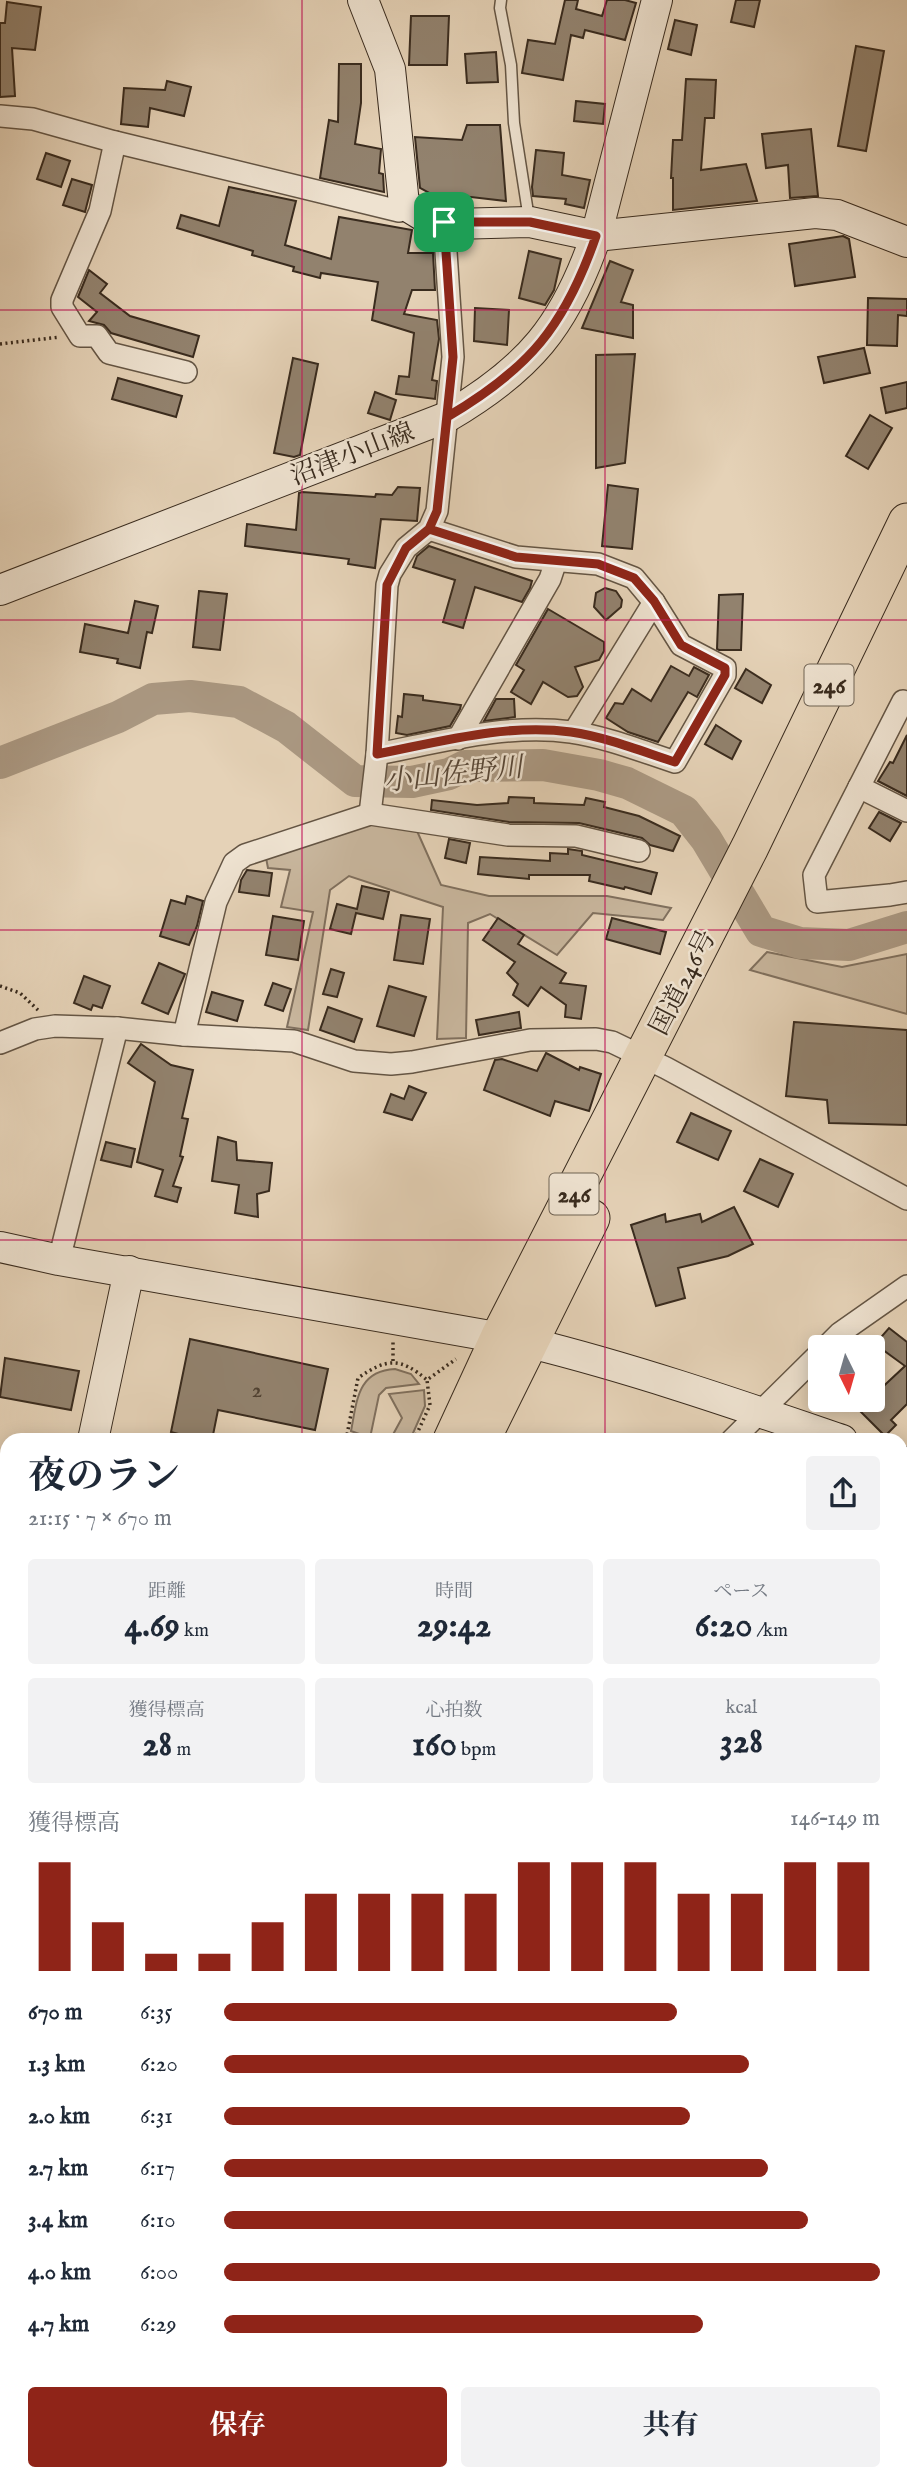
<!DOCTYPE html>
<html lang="ja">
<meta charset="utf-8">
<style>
:root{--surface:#fff;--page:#f2f2f3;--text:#1f2937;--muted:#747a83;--accent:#8f2418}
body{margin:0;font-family:"IM FELL English","Noto Serif JP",serif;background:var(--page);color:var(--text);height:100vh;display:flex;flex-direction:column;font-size:26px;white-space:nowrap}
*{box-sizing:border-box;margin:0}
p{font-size:23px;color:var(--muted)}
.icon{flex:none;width:38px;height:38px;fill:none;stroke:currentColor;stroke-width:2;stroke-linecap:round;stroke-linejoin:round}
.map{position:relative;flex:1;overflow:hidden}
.side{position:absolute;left:0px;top:1433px;width:908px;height:1048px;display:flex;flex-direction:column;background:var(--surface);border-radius:21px 21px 0 0;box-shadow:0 4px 18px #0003}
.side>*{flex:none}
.needle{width:46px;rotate:175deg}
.tools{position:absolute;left:808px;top:1335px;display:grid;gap:14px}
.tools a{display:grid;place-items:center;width:77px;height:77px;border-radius:7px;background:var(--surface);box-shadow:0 4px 18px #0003;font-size:35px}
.pin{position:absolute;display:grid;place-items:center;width:60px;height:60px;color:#fff;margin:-30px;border-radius:14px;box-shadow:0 4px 10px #0006}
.round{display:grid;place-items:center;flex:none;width:74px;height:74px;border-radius:7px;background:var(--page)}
.headline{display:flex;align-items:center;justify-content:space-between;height:119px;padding:0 28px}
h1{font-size:38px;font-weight:700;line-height:52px}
.figures{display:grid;grid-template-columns:repeat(3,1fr);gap:10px;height:119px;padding:7px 28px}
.figures div{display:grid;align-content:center;border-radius:7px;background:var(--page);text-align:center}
.figures b{font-size:35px;font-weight:700}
.figures small{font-size:19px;font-weight:400}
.figures p{font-size:19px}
.chart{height:196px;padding:14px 28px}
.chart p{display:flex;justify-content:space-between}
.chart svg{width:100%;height:126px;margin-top:7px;stroke:var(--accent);stroke-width:6}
.action{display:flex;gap:14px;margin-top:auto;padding:14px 28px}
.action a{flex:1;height:80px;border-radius:7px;background:var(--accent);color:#fff;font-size:28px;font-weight:700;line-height:80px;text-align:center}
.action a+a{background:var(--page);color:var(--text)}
ul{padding:0 28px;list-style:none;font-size:23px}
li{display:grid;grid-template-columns:112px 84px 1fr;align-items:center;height:52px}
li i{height:18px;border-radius:9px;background:var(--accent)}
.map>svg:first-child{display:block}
.green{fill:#c8b69d;stroke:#80705e;stroke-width:2}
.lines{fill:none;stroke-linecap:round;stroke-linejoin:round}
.stream{stroke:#7d6d5b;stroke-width:5}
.river{stroke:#ab9983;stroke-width:32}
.building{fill:#92826e;stroke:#392b1e;stroke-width:2}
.lane-casing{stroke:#645544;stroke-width:13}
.street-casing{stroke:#645544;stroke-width:24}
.secondary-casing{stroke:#392b1e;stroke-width:32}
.highway-casing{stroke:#392b1e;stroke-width:39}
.path{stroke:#392b1e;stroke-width:3.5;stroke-dasharray:2 3.5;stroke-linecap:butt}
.lane{stroke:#eee2d0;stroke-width:10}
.street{stroke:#eee2d0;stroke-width:21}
.secondary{stroke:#eee2d0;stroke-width:30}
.highway{stroke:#e5d2b7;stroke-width:37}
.route-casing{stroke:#fff;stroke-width:14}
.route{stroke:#8f2418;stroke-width:9}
.grid{fill:none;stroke:#c2185b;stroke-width:2;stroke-opacity:0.55}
.labels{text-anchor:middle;stroke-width:5;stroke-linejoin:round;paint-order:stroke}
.number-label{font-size:23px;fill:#4f4132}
.shield{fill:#eee2d0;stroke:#6f6253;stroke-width:2}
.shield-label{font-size:24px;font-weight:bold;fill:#392b1e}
.street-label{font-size:26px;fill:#392b1e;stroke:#eee2d0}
.water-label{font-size:28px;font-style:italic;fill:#564637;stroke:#eee2d0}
</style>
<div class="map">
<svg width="907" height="2480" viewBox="0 0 907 2480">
<rect width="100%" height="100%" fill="#e5d2b7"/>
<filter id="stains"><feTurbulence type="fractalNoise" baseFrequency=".00286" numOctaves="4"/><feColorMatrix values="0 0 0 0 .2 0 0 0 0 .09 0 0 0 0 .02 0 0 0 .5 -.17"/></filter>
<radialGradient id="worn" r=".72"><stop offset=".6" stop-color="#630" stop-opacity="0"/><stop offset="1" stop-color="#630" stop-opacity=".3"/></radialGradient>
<g class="green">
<path d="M370 823 417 831 441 885 489 896H607L671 908 663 920 593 913 557 955 490 914 468 923 466 1038 437 1039 443 907 349 876 330 890 308 1030 287 1027 313 912 281 907 290 870 268 868 266 858Z"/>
<path d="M767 952 842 967 907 954V1014L750 970Z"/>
<path d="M395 1369 411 1374 419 1384 386 1388 379 1395 370 1438 351 1431C357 1401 357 1371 395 1369Z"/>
<path d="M424 1390 425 1406 410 1440H390L402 1418 389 1394Z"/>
<path d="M0 1937 7 1942V2068L0 2064Z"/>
</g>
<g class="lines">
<g class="stream">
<path d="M0 1962 7 1965"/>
<path d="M901 2456 907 2458"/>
</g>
<path class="river" d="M0 763 118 717 153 699 190 696 239 702 286 727 355 781 412 782 449 774 465 766 543 765 599 775 627 783 684 811 706 839 761 931 800 943 849 945 907 927"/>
</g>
<g class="building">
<path d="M565 0H578L576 9 602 16 607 0H625L636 3 625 40 585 30 583 38 571 35 563 80 522 73 528 40 555 44Z"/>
<path d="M736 0H760L754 27 731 22Z"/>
<path d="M7 2 41 7 35 50 12 48 15 96 0 97V23H5Z"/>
<path d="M411 16H449L447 65H409Z"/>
<path d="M675 20 697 25 691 55 668 49Z"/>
<path d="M856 46 884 51 866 151 838 146Z"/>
<path d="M496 52 498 82 467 83 465 54Z"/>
<path d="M339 64H361V103L355 144 381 149 379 173 383 174 384 192 320 178 329 120 338 122Z"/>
<path d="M686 79 716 80 714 118H705L701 170 746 164 757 201 673 210V178H671L673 140H682Z"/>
<path d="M167 81 191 87 184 116 150 108 148 127 121 124 124 88 165 90Z"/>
<path d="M576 101 605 104 603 124 574 121Z"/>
<path d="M467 125H500L506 201 454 195 453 206 420 188 415 137 462 140Z"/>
<path d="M811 129 818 196 790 198 788 165 766 168 762 134Z"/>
<path d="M536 150 564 153 562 175 590 180 584 208 565 204 566 199 533 196 532 187Z"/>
<path d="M46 153 70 161 61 187 37 179Z"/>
<path d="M72 179 92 185 85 212 63 205Z"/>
<path d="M229 187 296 201 285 245 331 259 339 217 412 230 408 253H433L435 290H412L404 314 437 320 439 339 432 380 437 381 435 399 396 394 399 376 409 377 414 333 372 320 378 282 321 273 320 278 293 271 294 267 252 255 253 251 177 228 181 215 219 226Z"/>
<path d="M843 236 849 239 855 277 795 286 789 244Z"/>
<path d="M529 251 561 259 554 290 545 305 519 298Z"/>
<path d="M610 261 633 270 621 302 633 305V338L582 328Z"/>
<path d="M89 270 107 284 100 293 130 316 199 336 193 357 111 333 104 325 89 321 97 312 78 297Z"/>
<path d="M868 298 907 299V316L898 315 897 346 867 345Z"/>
<path d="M475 308 509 310 507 345 474 341Z"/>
<path d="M864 348 870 373 824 383 818 357Z"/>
<path d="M635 354 625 463 596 468V355Z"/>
<path d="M293 358 318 364 300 455 294 457 274 453Z"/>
<path d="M118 378 182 396 176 417 112 399Z"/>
<path d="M907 382V408L886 413 881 388Z"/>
<path d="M375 392 396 400 390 420 368 413Z"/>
<path d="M870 415 892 428 868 469 846 456Z"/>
<path d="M608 485 638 489 632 549 602 546Z"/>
<path d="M398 487 420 488 417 521 381 519 375 568 348 564 349 559 245 546 247 524 296 530 299 493 302 492 375 497 376 494 392 495Z"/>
<path d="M429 546 532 581 530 588 522 602 475 587 463 628 443 622 455 580 413 567 417 556Z"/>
<path d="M605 588 616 591 622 600 621 607 606 620 594 607 596 593Z"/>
<path d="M199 591 227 594 220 650 193 647Z"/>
<path d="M743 594 741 650H719L717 649 719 595Z"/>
<path d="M135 601 158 606 152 633 147 632 140 668 117 663 118 659 80 652 85 624 128 633Z"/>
<path d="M548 609 604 642V651L599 660 575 667 583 687 577 696 568 697 543 682 531 704 511 692 524 670 516 665Z"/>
<path d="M671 666 689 676 694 667 709 675 697 697 688 692 658 742 628 732 606 718 615 703 623 704 632 689 651 701Z"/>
<path d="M746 669 771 685 762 703 735 688Z"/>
<path d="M404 694 423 696V700L461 705 460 709 450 726 407 735 396 733 398 716 402 717Z"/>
<path d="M496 699H514L515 717 484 721Z"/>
<path d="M716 725 741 741 732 759 705 744Z"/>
<path d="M907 735V796L878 781 890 762 893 763Z"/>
<path d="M509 797 534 798V803L584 805 586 798 605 802 604 807 639 816 680 836 673 851 650 845 642 838 579 823 509 822 431 810 432 800 477 805 508 803Z"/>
<path d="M879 812 901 823 890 841 869 828Z"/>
<path d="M449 839 470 843 466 863 445 858Z"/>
<path d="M568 849 582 851V855L657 873 651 894 625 887 624 889 589 881 590 875H529V879L478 874 480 857 550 861V853L568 854Z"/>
<path d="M247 870 272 873 269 896 239 892 241 880Z"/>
<path d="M362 886 389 892 383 919 356 913 351 934 330 929 337 904 357 909Z"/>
<path d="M187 896 203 901 197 926 189 945 160 936 171 900 185 904Z"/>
<path d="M401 915 430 919 423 964 394 960Z"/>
<path d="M273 916 304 921 298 960 266 955Z"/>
<path d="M498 918 524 935 518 944 566 973 560 983 586 986 581 1019 565 1017 566 1005 541 987 528 1006 513 995 518 984 507 973 515 962 483 940Z"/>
<path d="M612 918 666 932 660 954 606 939Z"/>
<path d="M159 963 185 974 168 1014 142 1003Z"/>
<path d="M331 969 344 973 337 997 323 994Z"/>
<path d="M84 976 110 986 102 1008 93 1005 91 1010 74 1003Z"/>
<path d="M273 983 291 989 283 1011 265 1005Z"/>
<path d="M389 986 426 997 414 1036 377 1026Z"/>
<path d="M212 992 243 1001 237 1021 206 1012Z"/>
<path d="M328 1007 362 1019 354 1042 320 1030Z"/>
<path d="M519 1012 521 1028 479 1035 476 1020Z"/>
<path d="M794 1022 907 1030V1125L829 1123 827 1100 786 1096Z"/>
<path d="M141 1044 171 1065 193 1070 182 1118 188 1119 180 1156 183 1157 173 1186 181 1188 177 1202 155 1196 163 1170 137 1162 155 1082 128 1063Z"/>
<path d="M546 1053 579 1070 580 1067 601 1074 589 1111 555 1101 550 1116 484 1090 495 1060 502 1059 537 1071Z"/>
<path d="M409 1086 426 1093 412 1120 384 1112 391 1094 404 1099Z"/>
<path d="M691 1113 731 1131 718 1160 677 1142Z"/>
<path d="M218 1137 236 1142 237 1160 272 1163 269 1191 257 1194 258 1217 235 1213 239 1185 212 1181Z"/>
<path d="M106 1142 135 1149 131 1167 101 1160Z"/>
<path d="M760 1159 793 1174 778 1207 744 1191Z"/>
<path d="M734 1207 753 1244 728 1256 678 1268 685 1298 656 1306 631 1225 665 1214 666 1222 700 1214 702 1222Z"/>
<path d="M889 1328 907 1342V1404L891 1420 896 1425 885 1436 859 1410 869 1400H873V1396L905 1366 875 1344Z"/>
<path d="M190 1339 328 1369 315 1430 218 1410 212 1440H201L171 1432Z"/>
<path d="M5 1358 79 1371 71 1410 0 1397Z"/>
</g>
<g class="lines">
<defs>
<path id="lane" d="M501 0 500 8 511 65 514 123 529 219"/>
<g id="street">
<path d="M0 116 33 119 115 142 399 211 404 204"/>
<path d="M115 142 100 211 62 300V307L80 336H97L109 353 186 372"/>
<path d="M907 703 903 701 814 875 817 902 890 895 907 892"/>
<path d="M574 732 654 602"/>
<path d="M458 739 550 579 556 561"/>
<path d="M377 754C440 742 507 723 571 732 606 737 641 751 675 762L725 675V668L681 645 654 602 634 578 598 564 516 557 429 529"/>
<path d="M859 787 907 811"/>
<path d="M370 814 377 754 387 585 390 574 406 548 429 529 437 511 453 357 444 222"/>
<path d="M184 1035 216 902 234 863 245 855 370 814 508 835 576 836 639 851"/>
<path d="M0 1043 35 1029 55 1026 117 1028 184 1035 294 1041 354 1061 391 1064 412 1062 530 1040 596 1039 612 1042 666 1068 907 1199"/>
<path d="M59 1260 117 1028"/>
<path d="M825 1348 840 1333 907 1286"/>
<path d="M732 1440 821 1352"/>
<path d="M901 1750 907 1749"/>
<path d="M0 2264 7 2261"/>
<path d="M901 2414 907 2418"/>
</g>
<g id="secondary">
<path d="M363 0 390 69 404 204 430 220 453 224 530 222 596 236 815 213 837 215 907 242"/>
<path d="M0 590 447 417C529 369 565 326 596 236L657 0"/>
<path d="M0 1247 59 1260 530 1343C635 1369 739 1405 842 1440"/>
<path d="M93 1440 129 1271"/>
<path d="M901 1461 907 1463"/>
<path d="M0 2245 7 2248"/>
<path d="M400 2474 408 2480"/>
</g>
<g id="highway">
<path d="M452 1440 500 1336 750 847 907 522"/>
<path d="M481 1440 591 1218"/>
<path d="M250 2480 252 2474"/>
</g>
</defs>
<use href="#lane" class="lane-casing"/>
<use href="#street" class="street-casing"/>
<use href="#secondary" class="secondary-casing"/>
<use href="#highway" class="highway-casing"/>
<g class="path">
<path d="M0 344 60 337"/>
<path d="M0 986 20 993 38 1010"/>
<path d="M393 1361V1342"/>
<path d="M346 1434 364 1440"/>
<path d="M346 1440 358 1378C387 1358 400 1357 427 1380L456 1359"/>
<path d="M414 1440 430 1405 427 1380"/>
<path d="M0 1519 7 1522"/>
<path d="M0 1726 4 1727 7 1711"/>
<path d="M901 2444 907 2443"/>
</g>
<use href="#lane" class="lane"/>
<use href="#street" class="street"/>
<use href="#secondary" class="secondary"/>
<use href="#highway" class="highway"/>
</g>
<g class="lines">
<defs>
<path id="route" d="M444 222 453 357 437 511 429 529 406 548 387 585 377 754C439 742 507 723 571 732 606 737 641 751 675 762L725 675V668L681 645 654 601 634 578 598 564 516 557 429 529 437 511 447 417C529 369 565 326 596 236L530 222H444"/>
</defs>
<use href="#route" class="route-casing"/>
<use href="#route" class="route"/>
</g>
<path class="grid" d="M302 0V1440M605 0V1440M0 310H907M0 620H907M0 930H907M0 1240H907M0 1550H7M901 1550H907M0 1860H7M901 1860H907M0 2170H7M901 2170H907M302 2474V2480M605 2474V2480"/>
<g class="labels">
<g class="number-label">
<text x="257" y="1397">2</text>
</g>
<g class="shield">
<rect x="804.5" y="664.5" width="49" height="41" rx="5"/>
<rect x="549.5" y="1173.5" width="49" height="41" rx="5"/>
</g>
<g class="shield-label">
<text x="829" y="693">246</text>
<text x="574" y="1202">246</text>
</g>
<g class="street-label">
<text transform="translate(352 453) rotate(-21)" y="9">沼津小山線</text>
<text transform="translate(682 982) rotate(-63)" y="9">国道246号</text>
</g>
<g class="water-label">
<text transform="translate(453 773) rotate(-6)" y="10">小山佐野川</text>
</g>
</g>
<rect width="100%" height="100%" filter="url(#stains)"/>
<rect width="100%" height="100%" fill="url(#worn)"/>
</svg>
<div class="tools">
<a><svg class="needle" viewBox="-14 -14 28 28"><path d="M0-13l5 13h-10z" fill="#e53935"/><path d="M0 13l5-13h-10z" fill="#747a83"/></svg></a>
</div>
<div class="pin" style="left:444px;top:222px;background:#1e9e55"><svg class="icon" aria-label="arrive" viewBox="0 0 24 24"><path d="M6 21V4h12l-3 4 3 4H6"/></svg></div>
<section class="side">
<div class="headline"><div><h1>夜のラン</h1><p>21:15 · 7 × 670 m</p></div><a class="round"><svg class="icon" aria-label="share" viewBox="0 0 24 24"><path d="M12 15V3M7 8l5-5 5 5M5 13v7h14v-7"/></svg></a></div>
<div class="figures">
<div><p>距離</p><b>4.69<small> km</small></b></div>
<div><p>時間</p><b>29:42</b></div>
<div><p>ペース</p><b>6:20<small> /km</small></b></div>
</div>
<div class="figures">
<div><p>獲得標高</p><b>28<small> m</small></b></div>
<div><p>心拍数</p><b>160<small> bpm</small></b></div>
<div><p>kcal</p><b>328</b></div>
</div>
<div class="chart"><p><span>獲得標高</span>146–149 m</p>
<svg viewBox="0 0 160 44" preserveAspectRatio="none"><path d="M5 44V6M15 44V27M25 44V38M35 44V38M45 44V27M55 44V17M65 44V17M75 44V17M85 44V17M95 44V6M105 44V6M115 44V6M125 44V17M135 44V17M145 44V6M155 44V6"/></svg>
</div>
<ul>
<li><b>670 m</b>6:35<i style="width:69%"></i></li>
<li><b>1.3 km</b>6:20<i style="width:80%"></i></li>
<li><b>2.0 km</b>6:31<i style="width:71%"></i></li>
<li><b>2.7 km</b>6:17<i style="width:83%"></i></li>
<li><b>3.4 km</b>6:10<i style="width:89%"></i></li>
<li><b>4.0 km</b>6:00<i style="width:100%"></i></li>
<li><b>4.7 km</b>6:29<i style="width:73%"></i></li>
</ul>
<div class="action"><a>保存</a><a>共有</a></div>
</section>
</div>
